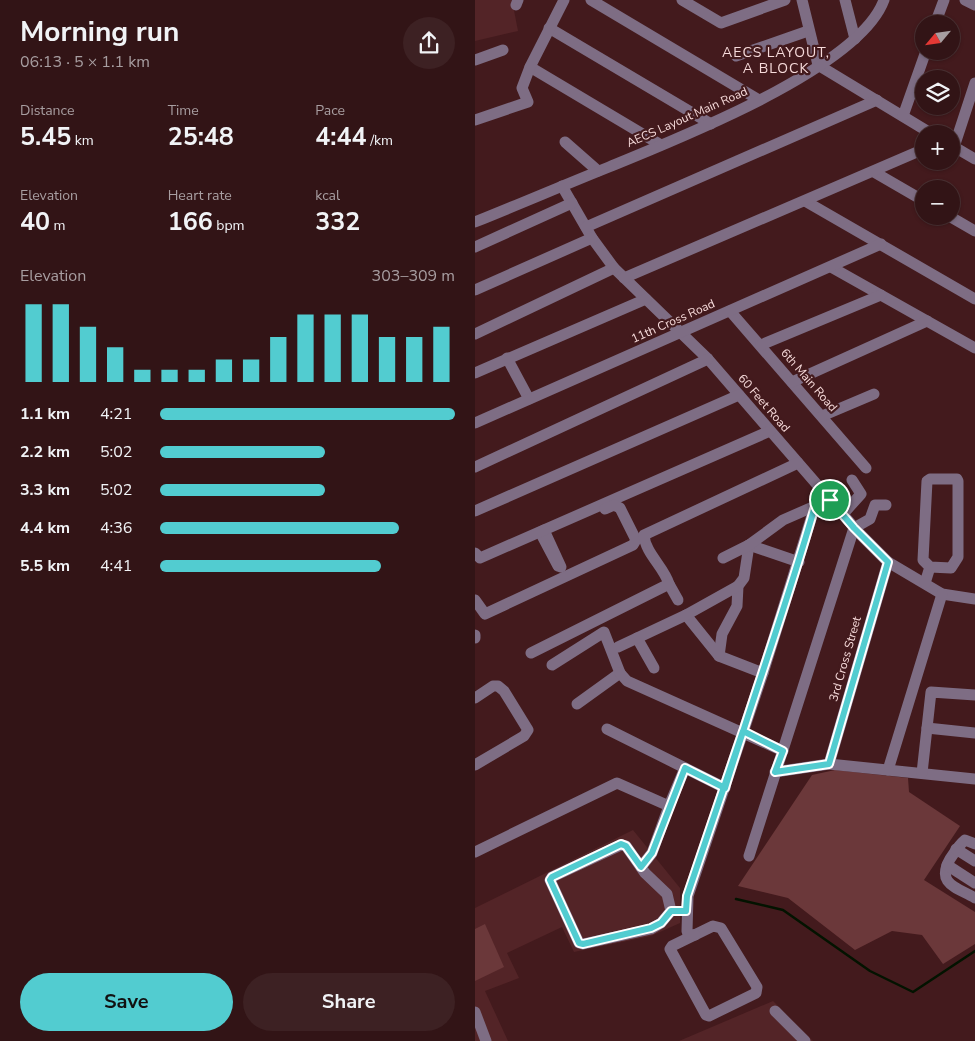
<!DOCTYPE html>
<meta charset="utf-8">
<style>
:root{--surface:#321416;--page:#3d2123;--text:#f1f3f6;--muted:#a89ea1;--line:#4d3335;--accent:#52ccd0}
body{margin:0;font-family:"Nunito Sans",sans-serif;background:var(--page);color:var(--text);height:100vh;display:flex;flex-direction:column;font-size:19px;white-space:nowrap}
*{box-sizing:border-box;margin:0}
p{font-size:16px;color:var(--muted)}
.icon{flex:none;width:28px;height:28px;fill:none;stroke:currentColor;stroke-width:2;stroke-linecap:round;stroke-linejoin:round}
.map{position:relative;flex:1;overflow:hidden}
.panel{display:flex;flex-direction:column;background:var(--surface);width:475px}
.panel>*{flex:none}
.needle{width:32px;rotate:241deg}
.buttons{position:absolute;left:440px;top:15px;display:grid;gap:10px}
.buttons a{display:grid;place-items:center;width:45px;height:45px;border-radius:50%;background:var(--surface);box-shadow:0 1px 4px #0004,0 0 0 1px var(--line);font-size:25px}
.pin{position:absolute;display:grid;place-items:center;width:42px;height:42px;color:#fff;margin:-21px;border:2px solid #fff;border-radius:50%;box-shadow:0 1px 5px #0007}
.round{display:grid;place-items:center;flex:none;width:52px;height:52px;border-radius:26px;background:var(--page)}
.headline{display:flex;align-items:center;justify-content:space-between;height:85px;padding:0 20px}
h1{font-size:28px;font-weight:700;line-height:38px}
.metrics{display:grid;grid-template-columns:repeat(3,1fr);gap:8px;height:85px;padding:5px 20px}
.metrics div{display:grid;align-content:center}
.metrics b{font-size:25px;font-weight:700}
.metrics small{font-size:14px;font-weight:400}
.metrics p{font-size:14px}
.chart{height:140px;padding:10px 20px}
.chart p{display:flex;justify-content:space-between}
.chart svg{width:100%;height:90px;margin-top:5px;stroke:var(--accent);stroke-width:6}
.cta{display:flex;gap:10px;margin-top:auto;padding:10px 20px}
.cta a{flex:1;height:58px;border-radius:30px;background:var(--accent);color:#111;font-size:20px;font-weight:700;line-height:58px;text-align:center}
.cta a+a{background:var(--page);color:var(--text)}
ul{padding:0 20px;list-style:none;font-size:16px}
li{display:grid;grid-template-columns:80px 60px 1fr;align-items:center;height:38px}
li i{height:12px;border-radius:6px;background:var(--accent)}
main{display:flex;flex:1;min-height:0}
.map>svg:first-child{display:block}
.built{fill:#532427}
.green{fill:#6b383a}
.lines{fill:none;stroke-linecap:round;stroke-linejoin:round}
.stream{stroke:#031300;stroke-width:2.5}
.minor{stroke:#7e6d84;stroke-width:11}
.route-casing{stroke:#fff;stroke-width:10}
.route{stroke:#52ccd0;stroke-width:6}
.labels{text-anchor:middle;stroke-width:4.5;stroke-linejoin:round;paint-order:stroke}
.street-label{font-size:12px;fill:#f7dbdb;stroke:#431a1d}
.neighbourhood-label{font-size:14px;letter-spacing:1px;fill:#f7dbdb;stroke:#431a1d}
</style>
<main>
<section class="panel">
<div class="headline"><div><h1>Morning run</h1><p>06:13 · 5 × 1.1 km</p></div><a class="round"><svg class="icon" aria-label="share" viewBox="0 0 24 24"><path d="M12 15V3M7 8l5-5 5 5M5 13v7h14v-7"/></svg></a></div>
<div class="metrics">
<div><p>Distance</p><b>5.45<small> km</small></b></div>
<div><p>Time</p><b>25:48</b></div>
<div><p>Pace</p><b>4:44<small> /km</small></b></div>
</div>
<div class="metrics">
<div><p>Elevation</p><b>40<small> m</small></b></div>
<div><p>Heart rate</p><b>166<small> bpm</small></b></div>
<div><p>kcal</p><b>332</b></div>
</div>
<div class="chart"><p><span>Elevation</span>303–309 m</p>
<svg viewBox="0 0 160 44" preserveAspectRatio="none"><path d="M5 44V6M15 44V6M25 44V17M35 44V27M45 44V38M55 44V38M65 44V38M75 44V33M85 44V33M95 44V22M105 44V11M115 44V11M125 44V11M135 44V22M145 44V22M155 44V17"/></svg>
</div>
<ul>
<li><b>1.1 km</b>4:21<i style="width:100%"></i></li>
<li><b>2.2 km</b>5:02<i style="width:56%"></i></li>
<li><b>3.3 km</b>5:02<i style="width:56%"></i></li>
<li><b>4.4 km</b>4:36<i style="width:81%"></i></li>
<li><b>5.5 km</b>4:41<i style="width:75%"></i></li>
</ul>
<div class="cta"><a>Save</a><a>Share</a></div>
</section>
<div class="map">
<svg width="500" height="1041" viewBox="0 0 500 1041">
<rect width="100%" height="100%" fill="#431a1d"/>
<g class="built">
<path d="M0 0H37L43 31 0 41Z"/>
<path d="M158 830 205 888V923L176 936 99 952 87 927 32 953 44 978 10 991 33 1041H0V908Z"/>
<path d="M298 1001 338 1041H204Z"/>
</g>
<g class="green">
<path d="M360 770 433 778 434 792 485 826 449 880 500 912V944L468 964 447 935 417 931 380 950 313 898 263 886 337 775Z"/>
<path d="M10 924 29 967 0 981V929Z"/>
</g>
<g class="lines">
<path class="stream" d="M261 899 308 910 395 971 438 992 500 951"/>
<g class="minor">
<path d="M116 0 284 100"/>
<path d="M207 0 246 23 310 0"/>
<path d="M327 0 343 65 457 134"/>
<path d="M370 0 380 39"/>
<path d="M490 0 500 5"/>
<path d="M41 5 43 0"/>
<path d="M460 24 469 0"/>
<path d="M74 28 236 124"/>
<path d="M261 56 333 31"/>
<path d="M0 60 28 50"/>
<path d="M55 67 186 145"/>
<path d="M428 116 451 51"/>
<path d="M0 120 53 102 47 88 55 67 89 0"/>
<path d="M90 142 123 171"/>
<path d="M476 145 500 159"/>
<path d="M479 147 500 83"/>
<path d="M399 172 449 201"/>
<path d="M87 186 117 238 139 268 233 359 384 533 413 562 467 594 500 599"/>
<path d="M330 201 500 299"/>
<path d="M474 216 500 231"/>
<path d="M0 222C45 204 89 185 134 167 201 139 384 69 409 0"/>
<path d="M111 227 402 100"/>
<path d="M0 247 97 203"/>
<path d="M356 267 500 348"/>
<path d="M149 278 449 149"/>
<path d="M0 290 117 238"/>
<path d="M255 311 391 468"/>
<path d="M0 334 139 268"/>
<path d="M286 345 406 295"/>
<path d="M32 358 54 399"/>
<path d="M0 373 171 299"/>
<path d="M317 382 452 321"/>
<path d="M347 416 399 394"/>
<path d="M0 423 406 244"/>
<path d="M0 467 233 359"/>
<path d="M0 511 264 395"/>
<path d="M368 514 386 494 377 480"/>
<path d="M65 532 83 566 86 567 69 530"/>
<path d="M274 545 269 578 263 586 262 606 247 634 244 656 288 673"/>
<path d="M274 545 324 562"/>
<path d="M0 553 5 558 295 431"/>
<path d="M248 558 274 545 308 520 340 506"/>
<path d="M450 583 455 567 476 568 483 557V481L482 479H455L452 481 448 560 455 567"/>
<path d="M194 584 203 600"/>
<path d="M0 600 10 614 158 545 161 540 145 508 139 505 130 509"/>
<path d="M211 615 244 656"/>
<path d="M0 635V638"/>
<path d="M162 638 179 668"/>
<path d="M143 647 211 615 263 586"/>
<path d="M56 653 194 584C189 567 170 553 169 535L323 463"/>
<path d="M77 665 129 632 145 673 102 704"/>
<path d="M145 673 152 681 308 751"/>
<path d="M0 698 18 686H23L29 691 53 730 49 736 0 765"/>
<path d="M452 728 500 733"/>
<path d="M132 729 210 768"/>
<path d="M354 764 413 562"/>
<path d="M413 770 467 594"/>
<path d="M300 772 354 764 500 779"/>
<path d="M447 773 456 692 500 695"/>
<path d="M500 844 490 840C483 846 480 852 475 859 461 884 481 887 500 898"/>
<path d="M146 845 151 846 170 873 192 894 196 911 186 923 176 929 108 944 104 943 75 880 77 877Z"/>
<path d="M481 849 500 861"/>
<path d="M0 852 142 783 194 806 210 768 250 788"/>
<path d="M274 856 379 528 395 519 400 505H411"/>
<path d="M472 865 500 883"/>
<path d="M166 867 177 853 194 806"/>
<path d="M238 926 246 928 282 987 281 993 234 1016 231 1015 195 949 197 946Z"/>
<path d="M220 935 213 934 212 931 213 896 288 673 340 506 355 500"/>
<path d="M300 1011 330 1041"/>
<path d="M0 1012 11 1041"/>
</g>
</g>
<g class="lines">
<defs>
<path id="route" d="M355 500 340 506C313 601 279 694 250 788L210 768 177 853 166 867 151 846 146 844 77 877 75 880 104 943 108 944 176 928 186 923 196 911H211L212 896 268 731 308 751 300 772 354 764 413 562 379 528 355 500"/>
</defs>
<use href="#route" class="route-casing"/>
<use href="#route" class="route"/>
</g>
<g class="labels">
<g class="street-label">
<text transform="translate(212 117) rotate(-24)" y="4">AECS Layout Main Road</text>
<text transform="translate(198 321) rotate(-24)" y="4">11th Cross Road</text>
<text transform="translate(334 380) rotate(49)" y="4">6th Main Road</text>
<text transform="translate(289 403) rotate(49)" y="4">60 Feet Road</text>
<text transform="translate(370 659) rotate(-74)" y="4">3rd Cross Street</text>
</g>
<g class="neighbourhood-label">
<text x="301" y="57">AECS LAYOUT,<tspan x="301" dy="16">A BLOCK</tspan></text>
</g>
</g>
</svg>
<div class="buttons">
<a><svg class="needle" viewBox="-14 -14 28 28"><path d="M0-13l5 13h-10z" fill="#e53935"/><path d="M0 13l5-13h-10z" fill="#a89ea1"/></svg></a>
<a><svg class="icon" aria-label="layers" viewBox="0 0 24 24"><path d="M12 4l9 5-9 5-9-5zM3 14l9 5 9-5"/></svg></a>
<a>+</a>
<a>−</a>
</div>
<div class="pin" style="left:355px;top:500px;background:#1e9e55"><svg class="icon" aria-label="arrive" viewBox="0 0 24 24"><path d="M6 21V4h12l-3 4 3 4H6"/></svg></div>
</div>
</main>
